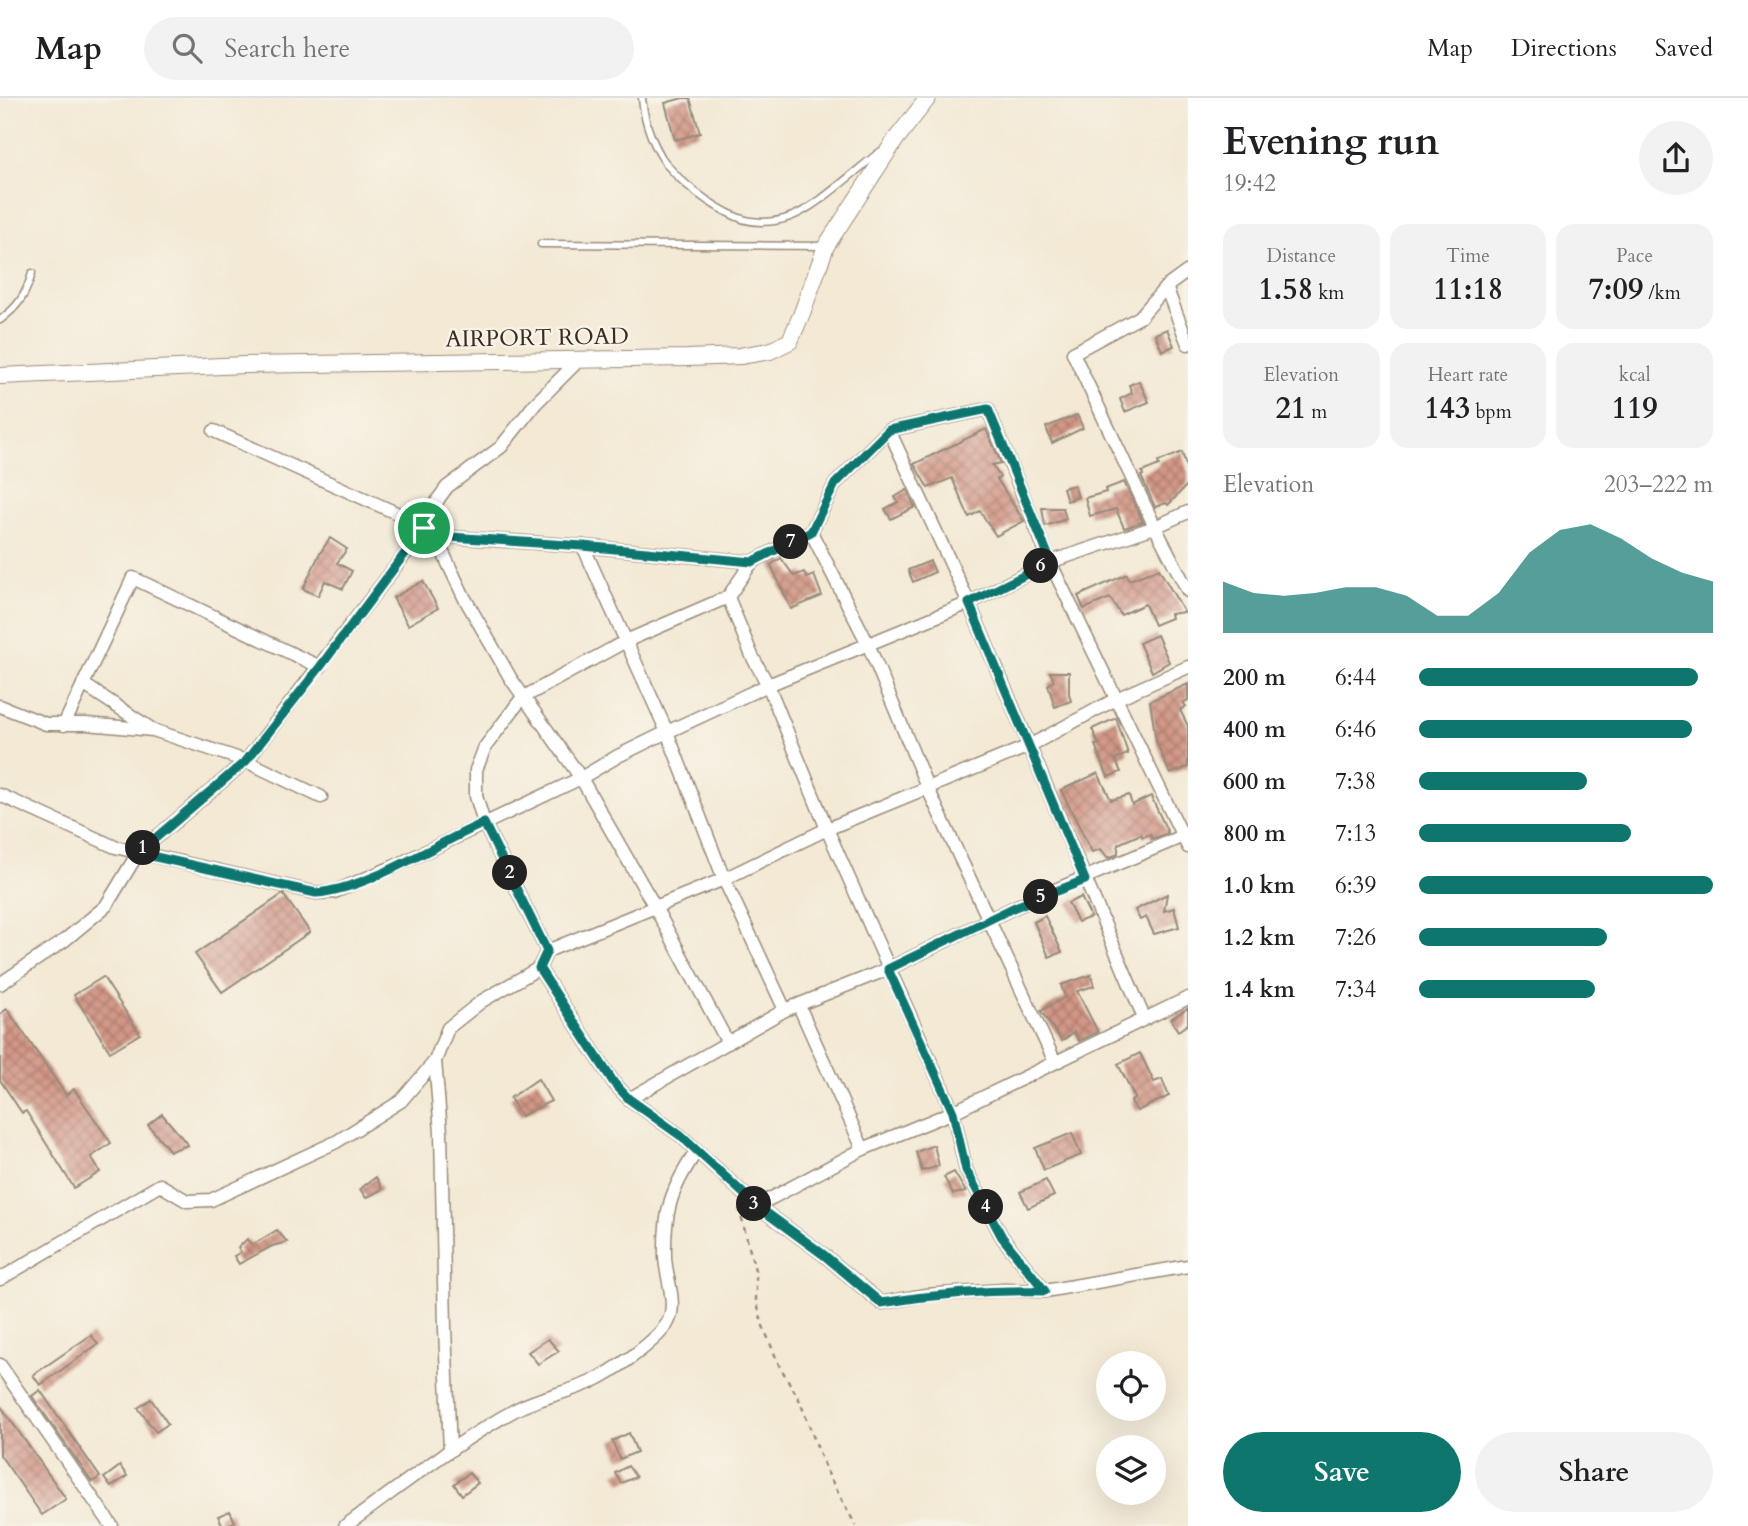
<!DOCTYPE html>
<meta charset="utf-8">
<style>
:root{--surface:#fff;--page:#f2f2f2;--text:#202124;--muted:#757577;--line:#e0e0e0;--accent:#0f766e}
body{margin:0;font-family:Cardo,serif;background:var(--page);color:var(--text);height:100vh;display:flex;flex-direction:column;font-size:26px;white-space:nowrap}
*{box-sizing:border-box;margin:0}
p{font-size:23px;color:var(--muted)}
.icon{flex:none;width:38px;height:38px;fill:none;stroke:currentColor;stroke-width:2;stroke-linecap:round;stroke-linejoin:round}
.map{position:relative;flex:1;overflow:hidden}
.details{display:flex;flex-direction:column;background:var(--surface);width:560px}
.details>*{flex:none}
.fabs{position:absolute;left:1096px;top:1253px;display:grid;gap:14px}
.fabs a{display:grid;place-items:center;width:70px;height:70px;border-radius:50%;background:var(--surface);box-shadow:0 7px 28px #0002;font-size:35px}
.pin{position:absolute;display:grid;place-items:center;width:60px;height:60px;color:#fff;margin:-30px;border:4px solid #fff;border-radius:50%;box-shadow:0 2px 7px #0007}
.km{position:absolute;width:35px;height:35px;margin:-18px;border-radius:50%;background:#222;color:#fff;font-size:19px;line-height:35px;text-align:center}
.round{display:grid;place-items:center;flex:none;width:74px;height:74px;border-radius:37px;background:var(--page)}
.headline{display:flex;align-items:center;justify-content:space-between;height:119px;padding:0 35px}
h1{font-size:38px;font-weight:700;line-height:52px}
.metrics{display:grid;grid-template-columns:repeat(3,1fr);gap:10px;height:119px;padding:7px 35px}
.metrics div{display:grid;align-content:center;border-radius:18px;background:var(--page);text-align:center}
.metrics b{font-size:30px;font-weight:700}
.metrics small{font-size:19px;font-weight:400}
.metrics p{font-size:19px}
.chart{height:196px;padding:14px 35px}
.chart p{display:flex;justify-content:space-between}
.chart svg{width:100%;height:126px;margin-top:7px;fill:var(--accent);opacity:.7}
.button{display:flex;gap:14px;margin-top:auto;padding:14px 35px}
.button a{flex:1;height:80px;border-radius:42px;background:var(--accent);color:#fff;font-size:28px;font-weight:700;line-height:80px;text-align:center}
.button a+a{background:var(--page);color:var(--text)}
ul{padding:0 35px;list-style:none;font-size:23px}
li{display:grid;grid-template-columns:112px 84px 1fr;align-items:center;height:52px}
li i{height:18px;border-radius:9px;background:var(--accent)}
header{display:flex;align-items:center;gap:42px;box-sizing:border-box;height:98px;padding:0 35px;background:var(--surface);border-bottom:2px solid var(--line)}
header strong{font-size:33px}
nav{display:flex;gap:38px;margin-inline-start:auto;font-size:24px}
.search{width:490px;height:63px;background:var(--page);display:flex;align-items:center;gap:18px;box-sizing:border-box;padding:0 24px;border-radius:38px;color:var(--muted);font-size:26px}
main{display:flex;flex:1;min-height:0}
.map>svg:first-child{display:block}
.building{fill:url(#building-cross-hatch)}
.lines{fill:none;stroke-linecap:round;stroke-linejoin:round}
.service-casing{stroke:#978a79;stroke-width:9}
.minor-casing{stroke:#978a79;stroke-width:15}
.tertiary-casing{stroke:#978a79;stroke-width:18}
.path{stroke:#978a79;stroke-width:2.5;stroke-dasharray:5 5;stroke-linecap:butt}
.service{stroke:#fff;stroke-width:6}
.minor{stroke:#fff;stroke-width:12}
.tertiary{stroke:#fff;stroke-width:16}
.route-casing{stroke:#fff;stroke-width:14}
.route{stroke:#0f766e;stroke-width:9}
.labels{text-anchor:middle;stroke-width:5;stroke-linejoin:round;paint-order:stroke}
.street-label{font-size:23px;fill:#3b2a1e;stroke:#f7f3e8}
</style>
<header>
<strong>Map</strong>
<div class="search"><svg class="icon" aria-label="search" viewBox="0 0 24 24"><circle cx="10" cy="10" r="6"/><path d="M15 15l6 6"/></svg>Search here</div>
<nav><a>Map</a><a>Directions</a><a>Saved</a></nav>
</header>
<main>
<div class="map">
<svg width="1188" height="1428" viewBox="0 0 1188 1428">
<defs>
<pattern id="building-cross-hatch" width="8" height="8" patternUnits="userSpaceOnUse" patternTransform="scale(1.75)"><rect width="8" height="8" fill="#d29787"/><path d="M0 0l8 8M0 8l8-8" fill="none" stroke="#ac7b6e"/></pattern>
</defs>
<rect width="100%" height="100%" fill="#f7f3e8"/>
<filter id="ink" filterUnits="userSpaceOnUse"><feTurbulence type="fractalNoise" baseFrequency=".0143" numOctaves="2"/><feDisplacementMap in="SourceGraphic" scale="14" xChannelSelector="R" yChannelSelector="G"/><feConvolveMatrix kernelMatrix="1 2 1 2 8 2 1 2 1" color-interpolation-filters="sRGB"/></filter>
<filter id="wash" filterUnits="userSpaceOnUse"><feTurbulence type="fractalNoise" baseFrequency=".00686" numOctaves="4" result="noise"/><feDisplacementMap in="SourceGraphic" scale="28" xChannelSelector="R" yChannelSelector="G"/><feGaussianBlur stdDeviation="1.57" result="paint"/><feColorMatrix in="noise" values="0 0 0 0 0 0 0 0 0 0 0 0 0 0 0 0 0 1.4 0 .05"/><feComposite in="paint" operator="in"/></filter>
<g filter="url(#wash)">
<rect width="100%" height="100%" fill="#f3e9d4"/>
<g id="blocks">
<g class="building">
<path d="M683 0H690L700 35 675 42 665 5Z"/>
<path d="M1167 231 1174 248 1162 253 1155 236Z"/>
<path d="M1139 283 1149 304 1125 314 1120 301 1132 295 1129 287Z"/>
<path d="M1077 317 1083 330 1052 345 1046 329Z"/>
<path d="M986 331 1001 365 992 367 1000 379 997 381 1024 423 996 438 980 413 969 419 952 380 928 390 914 366Z"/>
<path d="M1182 354 1188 375V386L1168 407 1166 405 1155 409 1141 378 1143 377 1142 374 1159 367 1158 364Z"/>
<path d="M1124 384 1143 424 1124 430 1116 411 1090 418 1085 400 1106 394 1105 391Z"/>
<path d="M1074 387 1078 399 1067 403 1063 390Z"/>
<path d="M907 392 915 409 891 421 885 411 898 404 895 399Z"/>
<path d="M1042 410H1063L1066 421 1045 428Z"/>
<path d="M330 440 347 451 337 465 352 473 343 491 325 483 318 498 303 491 319 457Z"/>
<path d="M781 460 794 478 804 474 807 480 814 477 822 498 791 511 771 467Z"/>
<path d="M930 463 935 474 913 484 908 472Z"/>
<path d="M1159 471 1184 514 1170 516 1171 520 1154 527 1145 506 1121 517 1110 500 1084 511 1078 498 1127 476 1129 482Z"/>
<path d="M423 483 438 510 408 527 393 500Z"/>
<path d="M1157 537 1169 564 1152 574 1139 545Z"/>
<path d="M1050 574H1069V596L1071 603 1055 609 1048 587 1054 583Z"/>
<path d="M1188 586V602L1183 605 1186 608 1180 612 1188 628V669L1170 676 1156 643 1150 603Z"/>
<path d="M1116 620 1128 656 1115 661 1121 674 1108 679 1095 647 1099 646 1092 631Z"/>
<path d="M1098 675 1111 702 1129 697 1132 707 1151 698 1168 735 1152 741 1150 736 1143 739 1141 736 1118 746V756L1108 760 1101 751 1092 754 1061 692Z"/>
<path d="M283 796 310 834 222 894 195 856Z"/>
<path d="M1167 796 1164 813 1174 810 1179 829 1154 836 1146 819 1140 822 1135 812Z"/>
<path d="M1081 799 1091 819 1078 824 1068 805Z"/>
<path d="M1045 818 1062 854 1049 859 1034 824Z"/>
<path d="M1091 877 1094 888 1077 893 1098 934 1079 943 1074 934 1062 943 1041 913 1065 899 1061 887Z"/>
<path d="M103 879 140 936 110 954 74 897Z"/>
<path d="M1188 910V926L1178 933 1171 921Z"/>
<path d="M7 911 66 997 74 991 111 1045 91 1059 100 1074 74 1090 26 1013 22 1015 0 982V916Z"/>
<path d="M1140 955 1154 984 1162 981 1169 998 1137 1013 1131 1003 1135 1000 1118 966Z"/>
<path d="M538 981 551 1003 521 1018 510 1000Z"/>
<path d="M162 1016 188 1047 170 1053 148 1027Z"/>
<path d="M1072 1035 1081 1057 1044 1072 1035 1050Z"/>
<path d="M934 1047 939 1068 922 1073 916 1054Z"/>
<path d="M954 1074 966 1094 953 1096 944 1079Z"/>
<path d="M376 1079 382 1091 366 1100 360 1091Z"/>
<path d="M1046 1082 1054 1098 1028 1110 1020 1094Z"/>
<path d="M277 1132 287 1144 272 1148 239 1166 234 1158 241 1154 238 1150 247 1141 252 1147Z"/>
<path d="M91 1237 98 1246 40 1287 33 1277Z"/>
<path d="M548 1241 559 1253 538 1266 528 1254Z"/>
<path d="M40 1292 100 1379 92 1384 32 1298Z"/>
<path d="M151 1301 168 1326 156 1334 138 1310Z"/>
<path d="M0 1307 66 1401 42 1417 0 1357Z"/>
<path d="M629 1335 637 1354 620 1361 612 1343Z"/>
<path d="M120 1368 127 1378 111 1389 104 1380Z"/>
<path d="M628 1368 636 1379 621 1385 615 1375Z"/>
<path d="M469 1375 478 1385 462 1397 454 1386Z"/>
<path d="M230 1413 235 1424 223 1428 218 1418Z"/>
</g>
</g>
</g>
<g filter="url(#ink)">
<use href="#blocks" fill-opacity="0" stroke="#978a79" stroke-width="2"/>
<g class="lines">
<defs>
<g id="service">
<path d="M642 0C644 22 651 42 662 60 677 83 713 109 737 119 753 126 774 125 790 119 816 110 857 71 881 53"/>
<path d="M541 146 826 148"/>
<path d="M0 222C18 209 26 197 32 175"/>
</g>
<g id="minor">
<path d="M1188 173 1166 189 1140 219 1073 255 1155 429 1188 493"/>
<path d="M1166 189 1188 246"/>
<path d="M889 332 969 505 1144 920"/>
<path d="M214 333 403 418 435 438 464 499 511 581 581 680 655 809 728 945"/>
<path d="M811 434 868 546 928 691 1055 964"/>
<path d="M435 438 583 448 752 464 811 434 835 386 889 332 988 311 1050 464 1188 749"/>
<path d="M583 448 667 634 724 781 785 912"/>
<path d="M752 464 728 499 752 558 768 587 827 731 953 1014 966 1072 1002 1139 1045 1193"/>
<path d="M728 499 626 543 522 600 485 649 476 672V698L484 725 547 853 539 870 614 985 629 1001 681 1038 757 1108 824 1157 881 1205 926 1197 1004 1192 1045 1193 1188 1168"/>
<path d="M83 586 150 630"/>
<path d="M0 608 46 626H87L153 632 246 663 321 699"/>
<path d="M64 627 133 480 320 569"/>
<path d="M0 697 115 749 316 795 334 794 393 769 581 680 618 658 667 634 768 587 969 505 1050 464 1155 429 1188 414"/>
<path d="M547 853 724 781 827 731 1029 648 1116 601 1188 569"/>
<path d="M0 886 65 842 106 808 138 755 246 663 416 442 439 400 447 389 501 349 535 306 580 261"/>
<path d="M799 908 863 1051"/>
<path d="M435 963 441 1034 445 1230 450 1353"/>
<path d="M629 1001 785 912 888 871 1015 809 1188 736"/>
<path d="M757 1108 863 1051 953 1014 1188 900"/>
<path d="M0 1181 160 1087 187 1103 211 1102 336 1044 401 1003 435 963 448 930 482 903 539 870"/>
<path d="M0 1267 112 1428"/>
<path d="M345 1428C401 1388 456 1344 517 1311 540 1299 567 1295 591 1284 613 1274 654 1245 667 1226 679 1206 665 1178 665 1158 664 1113 671 1091 696 1054"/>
</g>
<path id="tertiary" d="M0 278 244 267 688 260 740 258 770 253 790 243 802 215 826 148 896 41 928 0"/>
</defs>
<use href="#service" class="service-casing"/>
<use href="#minor" class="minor-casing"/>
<use href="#tertiary" class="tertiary-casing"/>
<path class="path" d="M739 1110 756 1176V1202L763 1228 779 1267 799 1301 826 1372 856 1428"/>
<use href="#service" class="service"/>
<use href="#minor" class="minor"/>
<use href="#tertiary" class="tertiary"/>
</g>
</g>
<g class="lines" filter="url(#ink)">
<defs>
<path id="route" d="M988 311 1051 464 969 505 1085 782 1015 809 888 871 953 1014 966 1072 1002 1139 1045 1193C990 1192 936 1196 881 1205L824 1157 757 1108 681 1038 629 1001 614 985 539 870 547 853 484 725C435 746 368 791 316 795L138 755 246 663 320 569 424 430 435 438 583 448 752 464 811 434 835 386 889 332Z"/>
</defs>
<use href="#route" class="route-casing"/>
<use href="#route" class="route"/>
</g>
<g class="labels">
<g class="street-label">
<text transform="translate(537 239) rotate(-1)" y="8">AIRPORT ROAD</text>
</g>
</g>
</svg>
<div class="fabs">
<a><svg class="icon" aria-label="locate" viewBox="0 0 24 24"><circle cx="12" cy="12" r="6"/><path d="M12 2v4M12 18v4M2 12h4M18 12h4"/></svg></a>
<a><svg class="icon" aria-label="layers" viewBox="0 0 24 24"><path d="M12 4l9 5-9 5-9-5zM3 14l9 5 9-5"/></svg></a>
</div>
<div class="pin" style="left:424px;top:430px;background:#1e9e55"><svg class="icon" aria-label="arrive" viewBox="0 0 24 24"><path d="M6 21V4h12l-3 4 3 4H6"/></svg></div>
<b class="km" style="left:143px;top:750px">1</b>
<b class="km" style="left:510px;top:775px">2</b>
<b class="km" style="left:754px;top:1106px">3</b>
<b class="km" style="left:986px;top:1109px">4</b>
<b class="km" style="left:1041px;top:799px">5</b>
<b class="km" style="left:1041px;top:468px">6</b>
<b class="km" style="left:791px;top:444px">7</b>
</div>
<section class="details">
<div class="headline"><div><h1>Evening run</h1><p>19:42</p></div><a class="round"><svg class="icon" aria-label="share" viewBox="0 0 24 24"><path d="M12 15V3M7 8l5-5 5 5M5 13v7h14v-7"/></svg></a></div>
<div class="metrics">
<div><p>Distance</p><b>1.58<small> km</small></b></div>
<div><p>Time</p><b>11:18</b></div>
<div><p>Pace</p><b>7:09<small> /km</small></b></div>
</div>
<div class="metrics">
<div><p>Elevation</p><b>21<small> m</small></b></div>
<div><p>Heart rate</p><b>143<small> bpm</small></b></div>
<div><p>kcal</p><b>119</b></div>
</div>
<div class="chart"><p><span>Elevation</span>203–222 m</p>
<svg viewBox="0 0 160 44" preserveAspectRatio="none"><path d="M0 44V26L10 30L20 31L30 30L40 28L50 28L60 31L70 38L80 38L90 30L100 16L110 8L120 6L130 11L140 18L150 23L160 26V44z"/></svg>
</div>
<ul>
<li><b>200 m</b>6:44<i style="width:95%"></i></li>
<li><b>400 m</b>6:46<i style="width:93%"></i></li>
<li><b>600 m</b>7:38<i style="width:57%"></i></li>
<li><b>800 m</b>7:13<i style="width:72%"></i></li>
<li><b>1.0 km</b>6:39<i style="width:100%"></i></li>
<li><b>1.2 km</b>7:26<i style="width:64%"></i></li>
<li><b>1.4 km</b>7:34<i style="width:60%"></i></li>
</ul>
<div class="button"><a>Save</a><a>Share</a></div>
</section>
</main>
